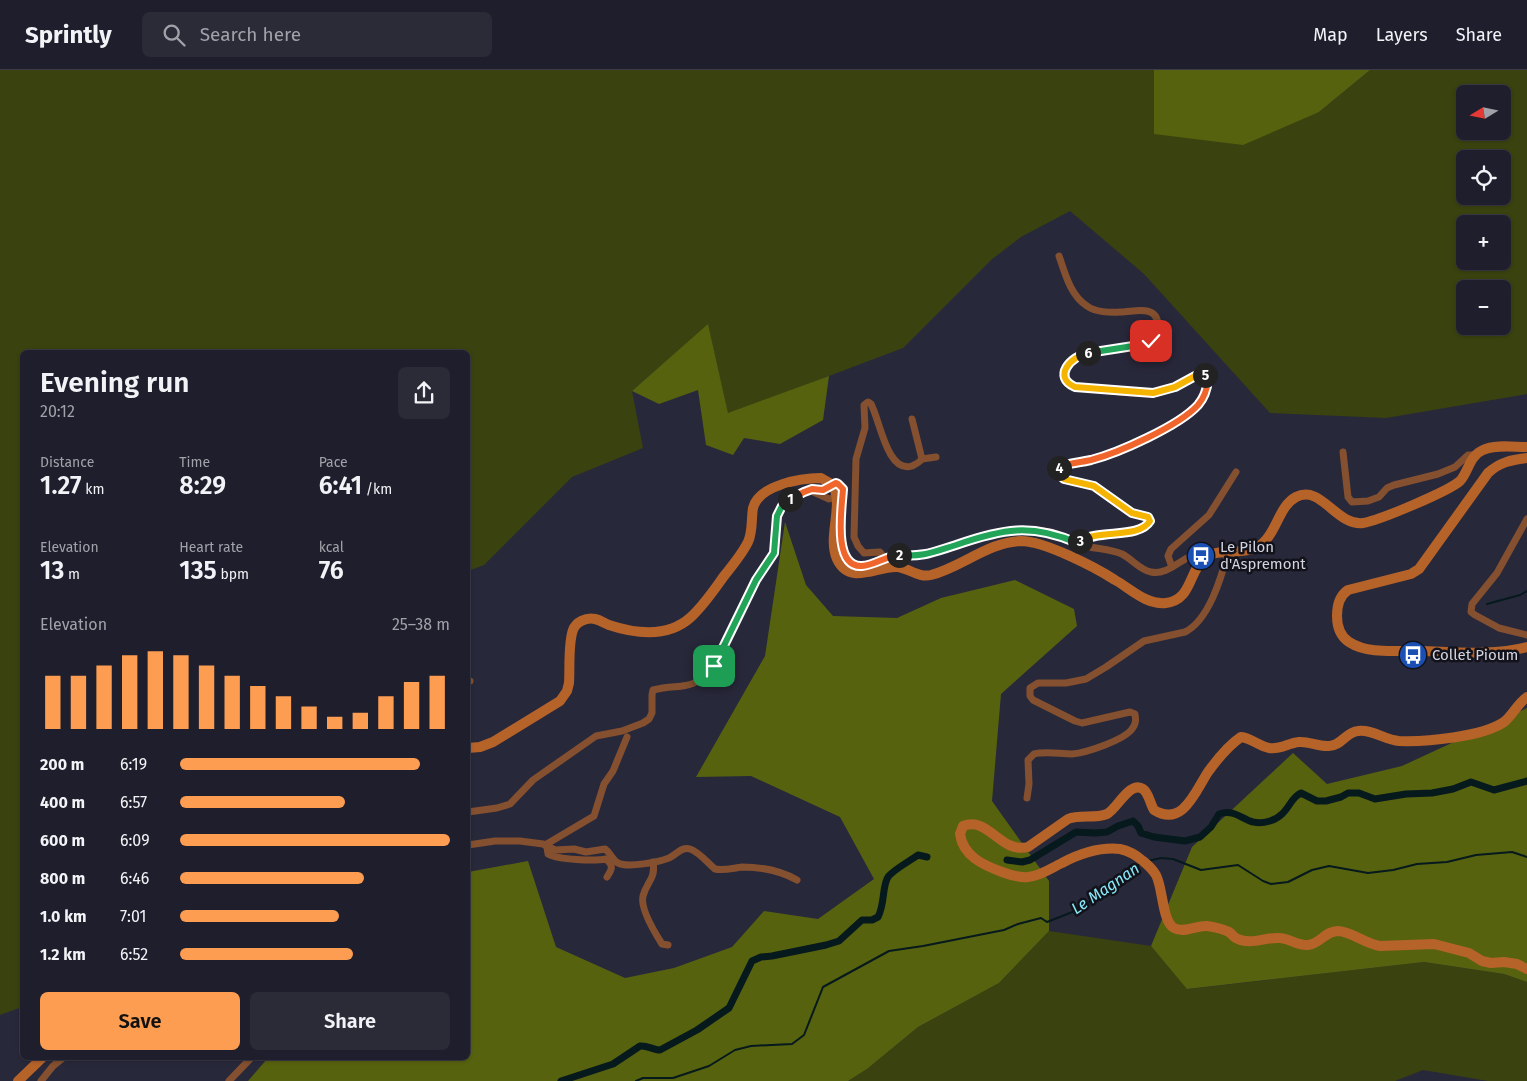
<!DOCTYPE html>
<meta charset="utf-8">
<style>
:root{--surface:#1e1e2c;--page:#2b2b38;--text:#f1f3f6;--muted:#a1a2a9;--line:#3c3c48;--accent:#fc9d52}
body{margin:0;font-family:"Fira Sans",sans-serif;background:var(--page);color:var(--text);height:100vh;display:flex;flex-direction:column;font-size:19px;white-space:nowrap}
*{box-sizing:border-box;margin:0}
p{font-size:16px;color:var(--muted)}
.icon{flex:none;width:28px;height:28px;fill:none;stroke:currentColor;stroke-width:2;stroke-linecap:round;stroke-linejoin:round}
.map{position:relative;flex:1;overflow:hidden}
.side{position:absolute;left:20px;top:280px;width:450px;height:710px;display:flex;flex-direction:column;background:var(--surface);border-radius:8px;box-shadow:0 1px 4px #0004,0 0 0 1px var(--line)}
.side>*{flex:none}
.needle{width:32px;rotate:260deg}
.tools{position:absolute;left:1456px;top:15px;display:grid;gap:10px}
.tools a{display:grid;place-items:center;width:55px;height:55px;border-radius:8px;background:var(--surface);box-shadow:0 1px 4px #0004,0 0 0 1px var(--line);font-size:25px}
.pin{position:absolute;display:grid;place-items:center;width:42px;height:42px;color:#fff;margin:-21px;border-radius:10px;box-shadow:0 2px 8px #0006}
.km{position:absolute;width:25px;height:25px;margin:-12px;border-radius:50%;background:#222;color:#fff;font-size:14px;line-height:25px;text-align:center}
.round{display:grid;place-items:center;flex:none;width:52px;height:52px;border-radius:8px;background:var(--page)}
.headline{display:flex;align-items:center;justify-content:space-between;height:85px;padding:0 20px}
h1{font-size:28px;font-weight:600;line-height:38px}
.metrics{display:grid;grid-template-columns:repeat(3,1fr);gap:8px;height:85px;padding:5px 20px}
.metrics div{display:grid;align-content:center}
.metrics b{font-size:25px;font-weight:600}
.metrics small{font-size:14px;font-weight:400}
.metrics p{font-size:14px}
.chart{height:140px;padding:10px 20px}
.chart p{display:flex;justify-content:space-between}
.chart svg{width:100%;height:90px;margin-top:5px;stroke:var(--accent);stroke-width:6}
.primary-button{display:flex;gap:10px;margin-top:auto;padding:10px 20px}
.primary-button a{flex:1;height:58px;border-radius:8px;background:var(--accent);color:#111;font-size:20px;font-weight:600;line-height:58px;text-align:center}
.primary-button a+a{background:var(--page);color:var(--text)}
ul{padding:0 20px;list-style:none;font-size:16px}
li{display:grid;grid-template-columns:80px 60px 1fr;align-items:center;height:38px}
li i{height:12px;border-radius:6px;background:var(--accent)}
header{display:flex;align-items:center;gap:30px;box-sizing:border-box;height:70px;padding:0 25px;background:var(--surface);border-bottom:1px solid var(--line)}
header strong{font-size:24px}
nav{display:flex;gap:28px;margin-inline-start:auto;font-size:18px}
.search{width:350px;height:45px;background:var(--page);display:flex;align-items:center;gap:12px;box-sizing:border-box;padding:0 18px;border-radius:8px;color:var(--muted);font-size:19px}
.map>svg:first-child{display:block}
.green{fill:#3a420f;fill-rule:evenodd}
.forest{fill:#57620f}
.lines{fill:none;stroke-linecap:round;stroke-linejoin:round}
.stream{stroke:#06191c;stroke-width:2}
.canal{stroke:#06191c;stroke-width:7}
.street{stroke:#84502f;stroke-width:7}
.secondary{stroke:#b6632a;stroke-width:10}
.split-1-casing{stroke:#fff;stroke-width:10}
.split-2-casing{stroke:#fff;stroke-width:10}
.split-3-casing{stroke:#fff;stroke-width:10}
.split-4-casing{stroke:#fff;stroke-width:10}
.split-5-casing{stroke:#fff;stroke-width:10}
.split-6-casing{stroke:#fff;stroke-width:10}
.split-7-casing{stroke:#fff;stroke-width:10}
.split-1{stroke:#22a559;stroke-width:6}
.split-2{stroke:#f0652b;stroke-width:6}
.split-3{stroke:#22a559;stroke-width:6}
.split-4{stroke:#f5b400;stroke-width:6}
.split-5{stroke:#f0652b;stroke-width:6}
.split-6{stroke:#f5b400;stroke-width:6}
.split-7{stroke:#22a559;stroke-width:6}
.labels{text-anchor:middle;stroke-width:5;stroke-linejoin:round;paint-order:stroke}
.poi-label{font-size:15px;fill:#d4d4e1;stroke:#12121a;text-anchor:start}
.water-label{font-size:16px;font-style:italic;fill:#87e8f8;stroke:#12121a}
</style>
<header>
<strong>Sprintly</strong>
<div class="search"><svg class="icon" aria-label="search" viewBox="0 0 24 24"><circle cx="10" cy="10" r="6"/><path d="M15 15l6 6"/></svg>Search here</div>
<nav><a>Map</a><a>Layers</a><a>Share</a></nav>
</header>
<div class="map">
<svg width="1527" height="1011" viewBox="0 0 1527 1011">
<rect width="100%" height="100%" fill="#28283b"/>
<g class="green">
<path d="M0 0H1154V64L1319 42 1370 0H1527V324L1386 348 1270 343 1144 204 1070 141 1021 167 991 190 903 278 728 344 708 255 632 321 643 378 572 407 484 495 468 501V282H22V937L0 945ZM1465 24H1502V61H1465ZM1465 89H1502V126H1465ZM1465 154H1502V191H1465ZM1465 219H1502V256H1465Z"/>
<path d="M1049 861 1151 876 1188 919 1424 892 1504 904 1527 912V1011H1488L1423 1000 1395 1011H848L867 999 918 957 999 913Z"/>
</g>
<g class="forest">
<path d="M1154 0H1370L1319 42 1243 75 1154 64Z"/>
<path d="M708 254 728 343 829 306 823 350 780 374 744 368 733 385 706 375 698 320 659 334 632 321Z"/>
<path d="M785 452 806 515 833 546 897 548 941 528 1015 510 1074 539 1077 556 1001 624 992 731 1049 811V861L999 913 918 957 867 999 848 1011H248L268 988H468V802L528 791 556 877 625 908 674 898 732 877 764 841 818 849 874 809 840 747 751 706 696 707 765 586Z"/>
<path d="M1527 638V912L1504 904 1424 892 1187 919 1151 876 1192 777 1293 683 1327 714 1402 696Z"/>
</g>
<g class="lines">
<g class="stream">
<path d="M1487 534 1520 525 1527 521"/>
<path d="M1148 791 1161 788 1173 789 1201 800 1238 795 1263 811 1271 814 1288 812 1312 800 1329 796 1368 803 1393 800 1417 794 1447 792 1476 785 1512 782 1527 787"/>
<path d="M636 1011 643 1008H673L709 996 735 980 751 976 792 974 804 965 823 917 889 881 923 876 1004 860 1018 854 1041 848 1047 852 1080 839 1141 793"/>
</g>
<g class="canal">
<path d="M1007 790 1022 792 1030 790 1076 762 1095 763 1107 762 1118 756 1133 751 1138 756 1141 763 1154 767 1185 771 1200 767 1211 757 1219 744C1241 737 1244 759 1270 751 1289 745 1289 728 1301 723L1317 731H1326L1341 727 1348 723H1359L1375 729 1406 724 1432 723 1453 719 1471 712 1494 720 1527 711"/>
<path d="M561 1011 613 994 640 976C647 975 653 980 660 980L697 960 729 938 752 891 761 887 772 886 826 875 839 871 862 850H872L878 847C885 834 882 816 888 807 893 800 910 791 918 785L927 787"/>
</g>
<g class="street">
<path d="M1059 186C1065 203 1070 225 1087 236 1095 242 1110 243 1121 242 1134 242 1157 234 1158 255 1158 264 1154 269 1146 273L1078 285C1066 295 1056 312 1078 318 1101 319 1136 326 1157 323 1172 320 1192 304 1203 304L1208 310C1208 317 1206 323 1203 329 1188 354 1122 381 1093 389 1082 392 1069 391 1060 397V405L1065 409 1094 416 1132 443 1149 447 1150 451C1140 468 1112 462 1095 465 1088 466 1082 469 1077 473"/>
<path d="M1343 382 1348 427 1352 432 1368 431 1379 427 1387 418 1394 415 1438 404 1455 397 1468 385H1475"/>
<path d="M922 389 936 387"/>
<path d="M809 420 829 429 836 427"/>
<path d="M1527 449 1497 503 1472 534 1471 542 1475 545 1499 558 1527 565"/>
<path d="M884 488 880 482 864 483 858 476 854 467 856 389 865 358 864 335 868 332 871 334C880 350 887 404 912 396 916 394 919 393 922 389L912 349"/>
<path d="M1172 497 1168 486 1171 479 1209 445 1236 402"/>
<path d="M468 611H470"/>
<path d="M1027 728 1029 714 1028 690 1034 684C1046 681 1060 684 1072 684 1086 683 1124 670 1132 659 1136 654 1136 650 1135 644L1130 642 1082 653 1075 651 1033 630 1030 626V618L1038 613H1066L1086 609 1106 597 1144 571 1185 562C1209 550 1221 508 1228 483"/>
<path d="M468 742 497 738 510 734 533 710 596 666 622 661 643 653 649 649 652 643V625L653 620C683 613 691 623 714 596L756 510 774 483 777 446 782 436 796 425 812 419 823 420 836 413 838 414 843 419 841 473C843 481 844 491 854 495 867 500 880 487 893 485 905 483 916 487 927 484 947 481 965 470 985 465 1008 460 1034 457 1057 464 1066 467 1075 473 1085 476 1097 479 1111 479 1122 484 1132 489 1140 500 1151 502 1170 506 1183 484 1203 483L1207 486"/>
<path d="M468 775 495 771H520L543 774 555 780 574 779 586 782 605 779C611 783 612 790 618 793 628 798 659 792 669 788 676 785 682 776 690 779 699 782 708 793 715 799 724 801 733 798 742 797 761 797 781 801 797 810"/>
<path d="M545 775 594 746 604 714 613 701 627 667"/>
<path d="M547 777 548 784C558 790 595 791 606 789 614 796 612 799 607 807"/>
<path d="M653 792C656 809 647 811 643 826 640 838 655 863 662 874L668 875"/>
<path d="M41 1011 53 996 63 988"/>
<path d="M229 1011 251 988"/>
</g>
<g class="secondary">
<path d="M1527 388C1511 390 1500 392 1488 403L1419 499 1411 504 1348 520C1339 526 1337 535 1337 546 1337 557 1340 566 1349 572 1369 585 1398 580 1421 581 1456 582 1492 586 1527 577"/>
<path d="M1527 627C1517 634 1513 645 1504 652 1482 667 1426 672 1399 671 1385 670 1372 659 1358 661 1346 662 1341 676 1329 676 1318 677 1309 671 1299 672 1288 673 1280 680 1269 678 1259 676 1251 668 1241 667 1229 675 1216 691 1208 702 1196 720 1183 758 1154 740 1150 734 1149 723 1143 719 1130 710 1117 739 1107 744 1094 749 1080 744 1068 749L1028 777C1000 784 989 746 963 756L960 764C963 786 983 795 1002 802 1010 805 1019 808 1028 807 1041 806 1051 798 1062 793 1079 784 1101 777 1120 779 1130 781 1136 785 1143 791 1148 795 1153 800 1156 805 1163 818 1162 851 1174 858 1184 864 1197 855 1207 856 1214 857 1223 859 1229 862 1232 864 1234 868 1238 869 1250 875 1266 867 1279 868 1289 868 1298 876 1308 875 1320 874 1325 861 1338 861 1353 862 1365 874 1380 876L1434 874 1469 883 1482 891 1491 893 1504 892 1517 894 1527 899"/>
<path d="M468 678 480 677 493 672 560 631 567 621 569 613C570 599 568 573 573 560 576 552 586 547 595 549 600 550 604 553 609 555 636 564 668 568 691 547 704 535 714 520 724 506 733 495 742 484 748 472 753 461 751 450 753 438 759 415 801 408 821 408L833 415C844 437 827 466 837 489 850 516 876 496 897 497 909 498 918 508 931 505 962 497 988 472 1021 471 1044 471 1095 497 1115 510 1131 519 1146 535 1166 533 1192 530 1188 502 1205 488 1219 476 1246 488 1263 473 1277 461 1279 436 1296 427 1321 414 1336 456 1363 453 1378 451 1449 421 1460 411 1469 401 1469 386 1483 380 1495 374 1514 377 1527 377"/>
<path d="M18 1011 42 988"/>
</g>
</g>
<g class="lines">
<defs>
<path id="split-1" d="M714 596 756 510 774 483 777 446 782 436 790 429"/>
<path id="split-2" d="M790 429 804 422 812 419 823 420 836 413 838 414 843 419C842 437 832 498 862 496 875 495 886 486 899 485"/>
<path id="split-3" d="M899 485C924 487 933 482 956 475 1002 459 1031 453 1077 473L1080 471"/>
<path id="split-4" d="M1059 398 1060 405 1064 409 1094 416 1132 443 1148 447 1150 451C1139 469 1100 459 1080 471"/>
<path id="split-5" d="M1059 398 1064 395C1073 393 1082 392 1091 390 1118 383 1179 356 1198 335 1204 328 1207 320 1208 310L1205 305"/>
<path id="split-6" d="M1088 283C1071 286 1052 307 1075 317L1153 323 1175 317 1197 305H1205"/>
<path id="split-7" d="M1088 283 1146 274 1151 271"/>
</defs>
<use href="#split-1" class="split-1-casing"/>
<use href="#split-2" class="split-2-casing"/>
<use href="#split-3" class="split-3-casing"/>
<use href="#split-4" class="split-4-casing"/>
<use href="#split-5" class="split-5-casing"/>
<use href="#split-6" class="split-6-casing"/>
<use href="#split-7" class="split-7-casing"/>
<use href="#split-1" class="split-1"/>
<use href="#split-2" class="split-2"/>
<use href="#split-3" class="split-3"/>
<use href="#split-4" class="split-4"/>
<use href="#split-5" class="split-5"/>
<use href="#split-6" class="split-6"/>
<use href="#split-7" class="split-7"/>
</g>
<defs>
<symbol id="bus-disc" viewBox="-11 -11 22 22"><circle r="9.5" fill="#1a4fb4" stroke="#12121a"/><path d="M-5-6H5V4H4V6H2V4H-2V6H-4V4H-5ZM-3.5-4V0h7V-4ZM-3.5 1.2v1.5H-2V1.2ZM2 1.2v1.5H3.5V1.2Z" fill="#fff"/></symbol>
</defs>
<g fill-rule="evenodd">
<use href="#bus-disc" x="1185" y="470" width="32" height="32"/>
<use href="#bus-disc" x="1397" y="569" width="32" height="32"/>
</g>
<g class="labels">
<g class="poi-label">
<text x="1220" y="482">Le Pilon<tspan x="1220" dy="17">d'Aspremont</tspan></text>
<text x="1432" y="590">Collet Pioum</text>
</g>
<g class="water-label">
<text transform="translate(1105 818) rotate(-34)" y="6">Le Magnan</text>
</g>
</g>
</svg>
<div class="tools">
<a><svg class="needle" viewBox="-14 -14 28 28"><path d="M0-13l5 13h-10z" fill="#e53935"/><path d="M0 13l5-13h-10z" fill="#a1a2a9"/></svg></a>
<a><svg class="icon" aria-label="locate" viewBox="0 0 24 24"><circle cx="12" cy="12" r="6"/><path d="M12 2v4M12 18v4M2 12h4M18 12h4"/></svg></a>
<a>+</a>
<a>−</a>
</div>
<div class="pin" style="left:714px;top:596px;background:#1e9e55"><svg class="icon" aria-label="arrive" viewBox="0 0 24 24"><path d="M6 21V4h12l-3 4 3 4H6"/></svg></div>
<div class="pin" style="left:1151px;top:271px;background:#d93025"><svg class="icon" aria-label="check" viewBox="0 0 24 24"><path d="M5 12l5 5 9-10"/></svg></div>
<b class="km" style="left:790px;top:429px">1</b>
<b class="km" style="left:899px;top:485px">2</b>
<b class="km" style="left:1080px;top:471px">3</b>
<b class="km" style="left:1059px;top:398px">4</b>
<b class="km" style="left:1205px;top:305px">5</b>
<b class="km" style="left:1088px;top:283px">6</b>
<section class="side">
<div class="headline"><div><h1>Evening run</h1><p>20:12</p></div><a class="round"><svg class="icon" aria-label="share" viewBox="0 0 24 24"><path d="M12 15V3M7 8l5-5 5 5M5 13v7h14v-7"/></svg></a></div>
<div class="metrics">
<div><p>Distance</p><b>1.27<small> km</small></b></div>
<div><p>Time</p><b>8:29</b></div>
<div><p>Pace</p><b>6:41<small> /km</small></b></div>
</div>
<div class="metrics">
<div><p>Elevation</p><b>13<small> m</small></b></div>
<div><p>Heart rate</p><b>135<small> bpm</small></b></div>
<div><p>kcal</p><b>76</b></div>
</div>
<div class="chart"><p><span>Elevation</span>25–38 m</p>
<svg viewBox="0 0 160 44" preserveAspectRatio="none"><path d="M5 44V18M15 44V18M25 44V13M35 44V8M45 44V6M55 44V8M65 44V13M75 44V18M85 44V23M95 44V28M105 44V33M115 44V38M125 44V36M135 44V28M145 44V21M155 44V18"/></svg>
</div>
<ul>
<li><b>200 m</b>6:19<i style="width:89%"></i></li>
<li><b>400 m</b>6:57<i style="width:61%"></i></li>
<li><b>600 m</b>6:09<i style="width:100%"></i></li>
<li><b>800 m</b>6:46<i style="width:68%"></i></li>
<li><b>1.0 km</b>7:01<i style="width:59%"></i></li>
<li><b>1.2 km</b>6:52<i style="width:64%"></i></li>
</ul>
<div class="primary-button"><a>Save</a><a>Share</a></div>
</section>
</div>
